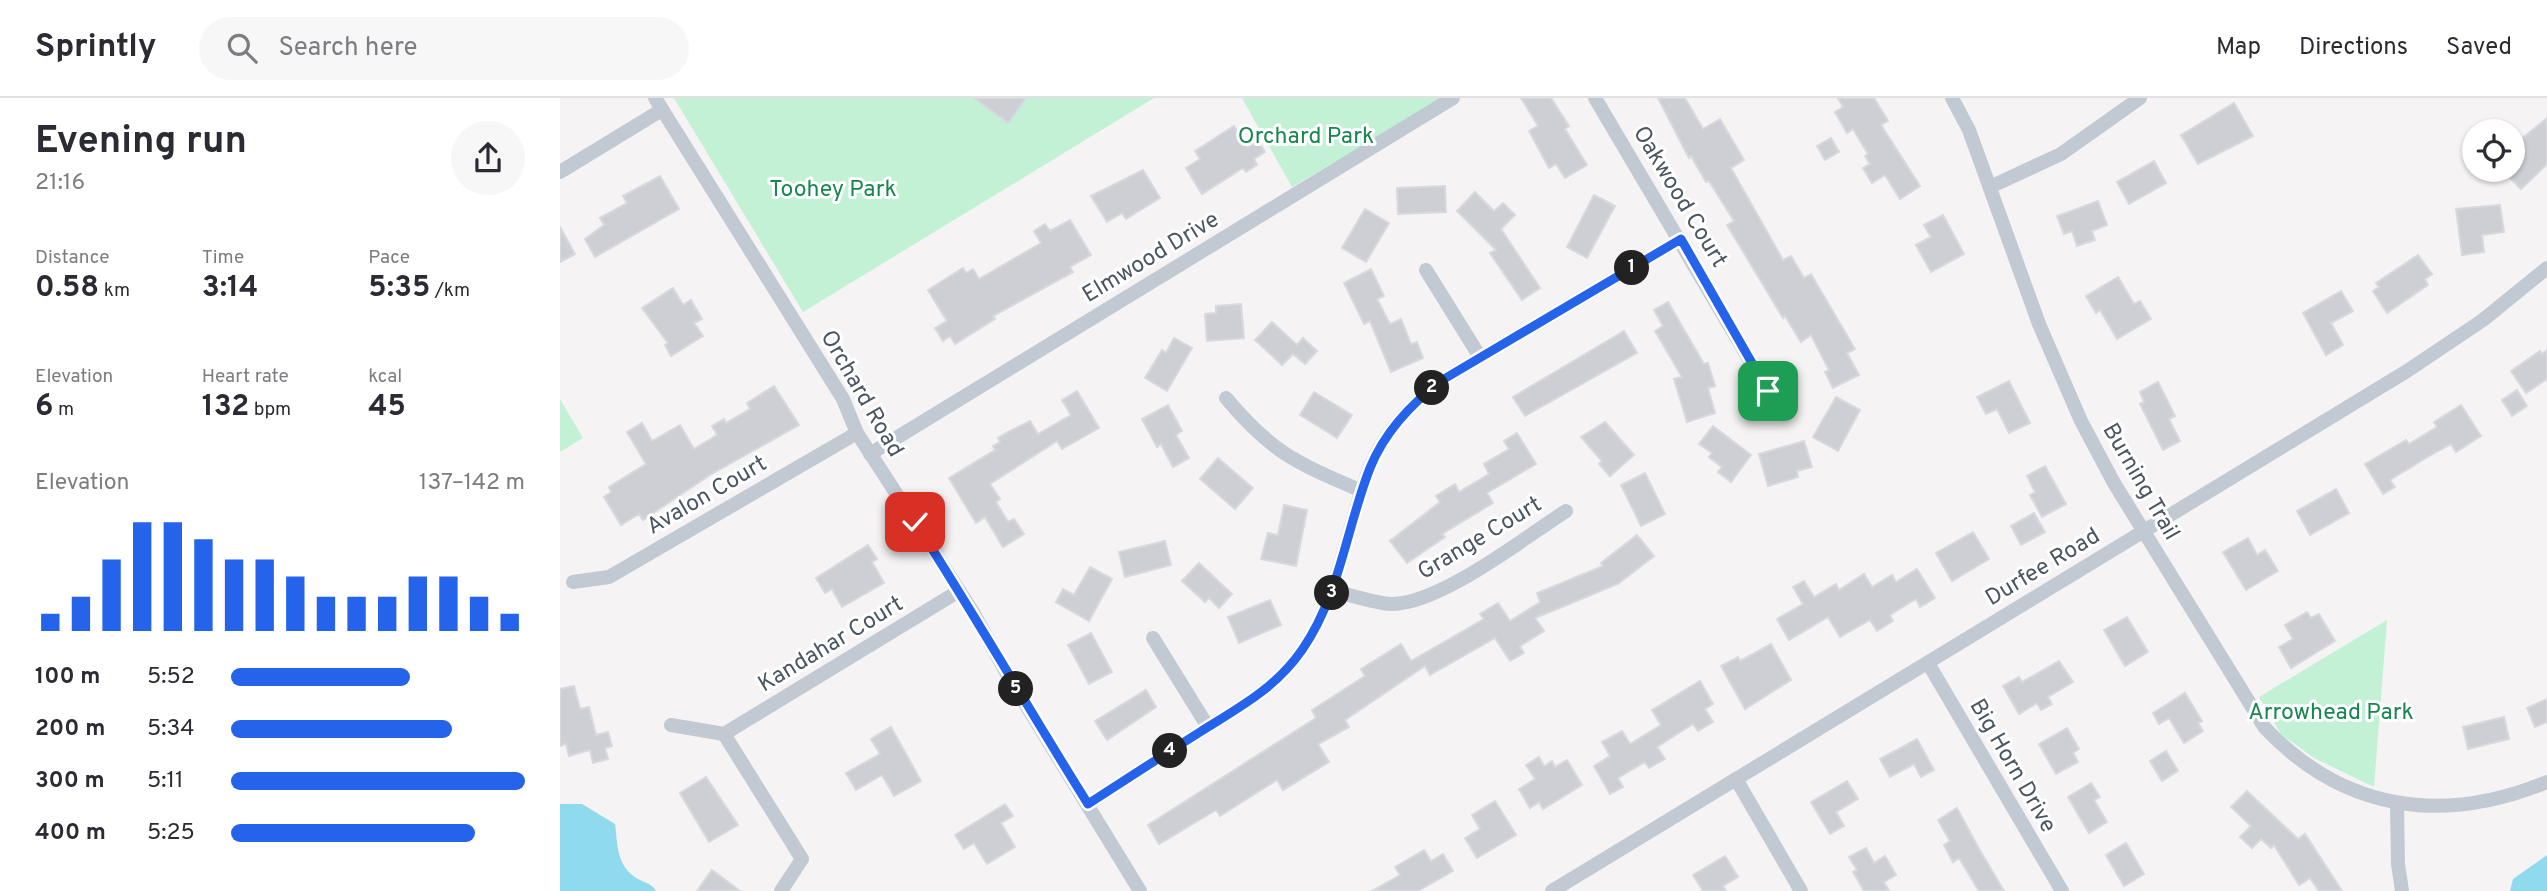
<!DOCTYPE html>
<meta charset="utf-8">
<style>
:root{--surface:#fff;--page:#f7f7f7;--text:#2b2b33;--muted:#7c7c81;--line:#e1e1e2;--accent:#2563eb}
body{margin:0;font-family:Overpass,sans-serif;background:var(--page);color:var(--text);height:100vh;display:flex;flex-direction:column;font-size:26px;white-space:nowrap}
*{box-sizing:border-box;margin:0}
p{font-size:23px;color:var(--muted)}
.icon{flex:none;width:38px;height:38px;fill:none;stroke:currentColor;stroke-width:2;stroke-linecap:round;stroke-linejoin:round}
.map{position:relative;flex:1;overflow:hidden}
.panel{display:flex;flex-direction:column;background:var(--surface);width:560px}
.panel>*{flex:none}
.tools{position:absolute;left:1902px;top:21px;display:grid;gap:14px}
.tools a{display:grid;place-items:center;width:63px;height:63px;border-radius:50%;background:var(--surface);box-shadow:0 2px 5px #0004;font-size:35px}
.pin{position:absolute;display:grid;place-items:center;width:60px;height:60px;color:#fff;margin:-30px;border-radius:14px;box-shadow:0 4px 10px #0006}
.km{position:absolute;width:35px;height:35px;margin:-18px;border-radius:50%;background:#222;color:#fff;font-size:19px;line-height:35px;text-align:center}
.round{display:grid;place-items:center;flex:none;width:74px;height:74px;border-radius:37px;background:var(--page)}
.headline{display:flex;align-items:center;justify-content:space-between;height:119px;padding:0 35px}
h1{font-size:38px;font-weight:700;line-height:52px}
.figures{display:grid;grid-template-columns:repeat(3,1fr);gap:10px;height:119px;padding:7px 35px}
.figures div{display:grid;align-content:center}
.figures b{font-size:30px;font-weight:700}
.figures small{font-size:19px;font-weight:400}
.figures p{font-size:19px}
.chart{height:196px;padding:14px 35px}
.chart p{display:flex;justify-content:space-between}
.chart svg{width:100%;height:126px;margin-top:7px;stroke:var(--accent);stroke-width:6}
ul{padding:0 35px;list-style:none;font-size:23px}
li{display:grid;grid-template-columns:112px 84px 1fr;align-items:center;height:52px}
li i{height:18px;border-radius:9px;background:var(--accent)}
header{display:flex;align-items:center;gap:42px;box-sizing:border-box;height:98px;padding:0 35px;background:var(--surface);border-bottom:2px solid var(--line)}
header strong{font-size:33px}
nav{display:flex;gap:38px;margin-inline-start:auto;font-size:24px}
.search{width:490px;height:63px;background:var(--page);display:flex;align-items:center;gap:18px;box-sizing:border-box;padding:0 24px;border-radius:38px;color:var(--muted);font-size:26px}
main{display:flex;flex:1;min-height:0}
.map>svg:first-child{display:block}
.green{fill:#c3f1d5}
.water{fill:#90daee}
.building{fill:#cdcfd5;stroke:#d7d9de;stroke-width:2}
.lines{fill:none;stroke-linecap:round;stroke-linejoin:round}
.minor{stroke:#c1cad2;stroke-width:14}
.route-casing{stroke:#fff;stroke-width:14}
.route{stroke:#2563eb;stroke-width:9}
.labels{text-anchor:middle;stroke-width:6;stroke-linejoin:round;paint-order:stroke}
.park-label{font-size:23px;fill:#17864f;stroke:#fff}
.street-label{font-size:23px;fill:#4a5661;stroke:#fff}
</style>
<header>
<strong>Sprintly</strong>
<div class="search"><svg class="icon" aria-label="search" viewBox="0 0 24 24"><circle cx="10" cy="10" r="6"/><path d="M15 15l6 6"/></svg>Search here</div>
<nav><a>Map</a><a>Directions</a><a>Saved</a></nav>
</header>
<main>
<section class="panel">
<div class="headline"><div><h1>Evening run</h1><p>21:16</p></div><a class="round"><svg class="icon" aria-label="share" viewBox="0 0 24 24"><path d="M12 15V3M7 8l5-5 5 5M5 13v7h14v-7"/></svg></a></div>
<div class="figures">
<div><p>Distance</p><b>0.58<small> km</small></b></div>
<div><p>Time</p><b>3:14</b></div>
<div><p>Pace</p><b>5:35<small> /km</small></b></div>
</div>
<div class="figures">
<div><p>Elevation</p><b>6<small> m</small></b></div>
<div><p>Heart rate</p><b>132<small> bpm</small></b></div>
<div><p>kcal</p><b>45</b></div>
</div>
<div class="chart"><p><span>Elevation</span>137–142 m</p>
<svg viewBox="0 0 160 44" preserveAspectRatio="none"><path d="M5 44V38M15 44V32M25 44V19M35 44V6M45 44V6M55 44V12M65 44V19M75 44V19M85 44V25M95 44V32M105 44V32M115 44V32M125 44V25M135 44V25M145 44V32M155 44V38"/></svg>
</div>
<ul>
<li><b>100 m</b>5:52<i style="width:61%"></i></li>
<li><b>200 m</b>5:34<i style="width:75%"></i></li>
<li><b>300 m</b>5:11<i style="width:100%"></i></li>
<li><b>400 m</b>5:25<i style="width:83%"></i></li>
</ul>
</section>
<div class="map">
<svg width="1987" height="793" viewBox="0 0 1987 793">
<rect width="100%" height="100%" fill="#f5f3f3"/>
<g class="green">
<path d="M114 0H594L243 214Z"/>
<path d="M682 0H884L732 89Z"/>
<path d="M0 301 23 340 0 354Z"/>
<path d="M1827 522 1814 689 1754 660 1721 636 1699 599Z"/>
</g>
<g class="water">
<path d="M0 706H22L55 726C58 747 56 768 78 781 85 785 91 785 96 793H0Z"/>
<path d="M1987 757V793H1950L1953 781Z"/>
</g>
<g class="building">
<path d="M414 0H466L448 25Z"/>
<path d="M961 0H991L1009 28 1005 31 1027 67 1005 80 996 66 989 70 969 33 978 28Z"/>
<path d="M1098 0H1125L1143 31 1160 21 1184 62 1171 70 1223 162 1231 158 1244 180 1251 176 1295 251 1287 255 1299 277 1273 290 1265 274 1269 272 1251 237 1241 244 1225 218 1223 220 1167 127 1174 123 1149 83 1146 84 1131 58 1129 60Z"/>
<path d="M1278 0H1314L1328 23 1321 27 1360 88 1340 101 1325 77 1312 85 1303 70 1310 66 1305 58 1308 56 1293 31 1287 35 1275 14 1283 9Z"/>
<path d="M1674 5 1693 38 1638 66 1621 37Z"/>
<path d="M1987 20V66L1961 91 1942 72H1953V48Z"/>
<path d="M674 28 687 49 698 42 705 54 694 61 697 67 686 74 683 70 642 96 626 70 640 61 635 53Z"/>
<path d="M1271 40 1279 54 1265 62 1257 48Z"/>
<path d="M1594 63 1606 85 1569 106 1557 84Z"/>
<path d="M583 72 600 100 566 121 562 115 547 124 531 98Z"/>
<path d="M100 78 119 111 35 159 25 141 44 127 40 120 67 105 63 98Z"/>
<path d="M885 88 886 114 838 116 837 90Z"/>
<path d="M915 94 934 113 943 105 955 117 941 131 980 190 962 202 930 155 936 152 897 113Z"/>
<path d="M1034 97 1055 108 1027 160 1007 149Z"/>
<path d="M1538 103 1547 127 1532 133 1535 142 1517 148 1512 133 1504 136 1497 118Z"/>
<path d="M1940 107 1944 134 1922 137 1924 154 1902 157 1896 111Z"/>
<path d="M805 111 829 125 806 164 782 150Z"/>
<path d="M1383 117 1404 156 1371 174 1356 147 1371 139 1364 127Z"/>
<path d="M510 122 531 157 510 169 513 174 433 218 435 221 395 246 390 238 383 243 375 230 387 223 368 192 403 170 406 175 413 171 419 181 481 145 474 133 485 126 490 133Z"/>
<path d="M0 129 15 156 0 164Z"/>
<path d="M1858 157 1872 176 1865 181 1868 187 1827 215 1813 193 1819 189 1816 185Z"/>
<path d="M811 171 824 198 817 201 830 226 841 221 851 246 857 244 863 260 831 274 810 223 804 226 784 185Z"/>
<path d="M1558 179 1574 206 1580 203 1591 221 1557 241 1540 212 1536 215 1526 198Z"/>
<path d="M113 190 123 207 131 202 142 221 134 225 143 238 111 258 105 247 108 245 82 210Z"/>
<path d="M1781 193 1793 213 1771 225 1783 247 1766 257 1743 215Z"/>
<path d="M1108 204 1144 266 1148 265 1155 288 1148 290 1155 315 1127 324 1114 281 1122 279 1095 233 1103 228 1094 212Z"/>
<path d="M681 206 684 240 647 243 645 216 656 215V208Z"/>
<path d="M712 224 737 247 743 240 757 253 745 266 733 256 722 267 695 242Z"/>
<path d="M1064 233 1077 255 965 318 953 299Z"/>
<path d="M614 240 632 250 607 293 585 280 602 252 606 255Z"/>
<path d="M1987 252V281L1966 295 1951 273 1980 253 1982 256Z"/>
<path d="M1449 283 1470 325 1449 335 1437 311 1426 316 1417 299Z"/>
<path d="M1598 284 1615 318 1609 321 1620 343 1603 352 1580 306 1584 304 1580 294Z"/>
<path d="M214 288 239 327 150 377 83 422 79 416 61 427 44 399 51 394 49 389 86 366 67 334 82 325 92 343 120 327 134 351 157 337 152 328 164 321 166 325 190 311 187 305Z"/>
<path d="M1957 292 1967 308 1952 318 1942 302Z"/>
<path d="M517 293 539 330 502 351 497 343 430 386 440 401 436 404 448 424 454 421 464 436 443 449 425 419 416 425 389 380 435 352 433 348 440 344 438 340 448 334 470 323 478 336 511 317 502 302Z"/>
<path d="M754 294 792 317 777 340 740 317Z"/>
<path d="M1276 299 1300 312 1278 353 1253 339Z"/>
<path d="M608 307 622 333 616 337 629 360 613 369 601 346 597 349 582 321Z"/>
<path d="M1901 307 1921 338 1896 354 1891 346 1876 354 1830 382 1835 389 1823 396 1805 366 1846 342 1849 346 1877 329 1874 324Z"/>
<path d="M1045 324 1074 357 1050 378 1039 366 1042 363 1021 339Z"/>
<path d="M1153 328 1191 357 1171 384 1158 374 1162 369 1149 359 1152 355 1139 346Z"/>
<path d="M957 335 976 366 927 395 933 405 882 436 885 439 847 465 830 443 880 404 876 398 895 386 899 394 929 376 924 366 949 351 944 343Z"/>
<path d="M1244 343 1252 369 1237 373 1238 379 1208 388 1199 356Z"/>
<path d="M658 360 693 390 675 411 640 381Z"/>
<path d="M1485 368 1506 406 1482 419 1470 397 1475 394 1467 378Z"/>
<path d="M1085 375 1105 416 1081 428 1061 387Z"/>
<path d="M1776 391 1789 415 1750 437 1737 413Z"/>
<path d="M724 407 747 412 736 468 701 461 708 435 718 437Z"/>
<path d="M1474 415 1485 434 1461 447 1451 428Z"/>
<path d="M1413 434 1429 461 1392 483 1376 455Z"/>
<path d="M1077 437 1094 458 1058 486 975 520 984 533 960 548 964 555 950 563 935 540 870 577 865 568 785 622 789 629 758 646 769 664 723 692 717 682 660 718 656 712 599 746 588 727 756 620 752 612 805 578 801 571 841 546 851 563 924 521 920 516 938 505 950 523 980 504 977 495 1043 468 1041 465Z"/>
<path d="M1688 440 1697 457 1705 452 1718 473 1686 492 1663 454Z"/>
<path d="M605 443 611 467 565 479 559 454Z"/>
<path d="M308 447 317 461 312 464 324 485 282 509 272 491 265 495 256 480Z"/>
<path d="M639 465 672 496 659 510 649 500 645 504 622 483Z"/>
<path d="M530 469 552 481 529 523 496 504 503 491 514 497Z"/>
<path d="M1357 471 1375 500 1360 509 1356 501 1330 517 1333 523 1317 533 1310 522 1280 539 1268 519 1229 542 1217 521 1243 506 1233 489 1244 483 1254 499 1276 486 1279 492 1304 476 1312 489 1332 477 1336 484Z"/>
<path d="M710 502 721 527 679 545 668 519Z"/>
<path d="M1747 514 1751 520 1759 516 1775 543 1731 570 1719 549 1733 541 1725 527Z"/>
<path d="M1567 519 1588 554 1565 568 1544 532Z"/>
<path d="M531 535 552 574 529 586 508 547Z"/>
<path d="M1211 546 1231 582 1185 611 1161 568 1178 559 1180 563Z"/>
<path d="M1499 563 1513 584 1488 599 1492 606 1481 612 1477 605 1459 616 1443 588 1459 579 1462 584Z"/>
<path d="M1140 583 1153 606 1145 611 1153 624 1138 633 1133 626 1097 649 1105 661 1089 670 1085 664 1058 680 1063 689 1050 696 1034 668 1050 658 1042 644 1062 633 1070 646 1101 627 1092 612Z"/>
<path d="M14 588 20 611 29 609 36 637 48 634 52 648 45 650 48 661 33 665 30 652 9 658 6 646 0 648V591Z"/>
<path d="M586 592 596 609 547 642 535 623Z"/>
<path d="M1625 595 1642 623 1638 625 1643 633 1624 645 1609 620 1599 626 1593 615Z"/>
<path d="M1987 601V624L1975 629 1967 610Z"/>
<path d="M1944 619 1949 641 1908 651 1903 629Z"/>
<path d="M331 629 361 683 334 698 322 677 296 692 286 675 320 656 311 641Z"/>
<path d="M1507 630 1519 651 1513 655 1518 664 1496 676 1479 646Z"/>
<path d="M1357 641 1374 672 1361 679 1354 666 1330 679 1320 661Z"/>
<path d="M1606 653 1618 673 1602 683 1590 663Z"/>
<path d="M979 659 984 668 992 663 995 669 1007 662 1022 687 983 711 979 704 970 710 959 691 975 681 966 667Z"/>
<path d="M146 679 178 727 149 744 120 695Z"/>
<path d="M1287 683 1298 701 1276 714 1284 728 1270 736 1251 704Z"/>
<path d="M1531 685 1540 699 1534 702 1547 724 1529 735 1508 699Z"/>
<path d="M1687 693 1738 741 1745 736 1782 793H1759L1750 780 1739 787 1714 747 1711 750 1701 741 1692 750 1680 739 1691 728 1671 709Z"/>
<path d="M935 703 956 737 917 760 905 740 920 731 912 717Z"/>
<path d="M445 706 453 718 441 725 455 749 427 766 414 745 404 751 395 737Z"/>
<path d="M1397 710 1418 749 1444 793H1419L1399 760 1393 764 1384 747 1390 743 1378 722Z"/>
<path d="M1566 745 1584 776 1564 788 1546 757Z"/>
<path d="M1306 750 1314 765 1325 758 1336 777 1324 784 1329 793H1304L1293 774 1297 772 1289 759Z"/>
<path d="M864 752 871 763 883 756 893 773 858 793H812L840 777 835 769Z"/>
<path d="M1165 758 1178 779 1163 788 1166 793H1143L1133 777Z"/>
<path d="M152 772 180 793H137Z"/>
</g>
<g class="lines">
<g class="minor">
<path d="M95 0 283 301 297 335 413 514 447 576 580 793"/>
<path d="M1035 0 1208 293"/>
<path d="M1392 0 1409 32 1479 226 1521 323 1554 385 1705 630C1784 713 1882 727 1987 684"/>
<path d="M0 74 100 13"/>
<path d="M1430 89 1501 56 1580 0"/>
<path d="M866 172 920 259"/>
<path d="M666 300C713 356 737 365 802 393"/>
<path d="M310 356 893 0"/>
<path d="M13 484 49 479 297 335"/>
<path d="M773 493C792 497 812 505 831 506 879 507 964 440 1006 413"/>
<path d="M593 540 648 629"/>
<path d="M1368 565 1502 793"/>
<path d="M111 627 164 636 399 493"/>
<path d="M164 636 242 761 221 793"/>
<path d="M1176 681 1241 793"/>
<path d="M528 706C565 682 602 658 640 634 678 610 715 591 742 552 780 497 786 430 810 369 825 333 853 304 884 281L1121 141"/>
<path d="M1837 706 1838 766 1842 793"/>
<path d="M992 793 1847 273 1923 222 1987 170"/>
</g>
</g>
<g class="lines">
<defs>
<path id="route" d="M355 424C415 517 469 612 528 706 565 682 602 658 640 634 678 610 715 591 742 552 780 497 786 431 810 370 825 333 853 304 884 281L1121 141 1208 293"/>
</defs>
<use href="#route" class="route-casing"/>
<use href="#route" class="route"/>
</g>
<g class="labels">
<g class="park-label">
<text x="746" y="45">Orchard Park</text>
<text x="273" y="98">Toohey Park</text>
<text x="1771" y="621">Arrowhead Park</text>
</g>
<g class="street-label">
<text transform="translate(1121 98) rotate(59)" y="8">Oakwood Court</text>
<text transform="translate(590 158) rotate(-31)" y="8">Elmwood Drive</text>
<text transform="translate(303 295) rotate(60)" y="8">Orchard Road</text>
<text transform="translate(1582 383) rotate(60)" y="8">Burning Trail</text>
<text transform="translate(146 396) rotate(-30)" y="8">Avalon Court</text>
<text transform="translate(919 439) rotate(-31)" y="8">Grange Court</text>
<text transform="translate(1482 468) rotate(-31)" y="8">Durfee Road</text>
<text transform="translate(270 545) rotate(-31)" y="8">Kandahar Court</text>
<text transform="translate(1454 667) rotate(60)" y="8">Big Horn Drive</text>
</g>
</g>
</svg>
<div class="tools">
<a><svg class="icon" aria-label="locate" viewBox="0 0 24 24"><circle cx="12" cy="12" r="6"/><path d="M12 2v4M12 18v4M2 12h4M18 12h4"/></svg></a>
</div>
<div class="pin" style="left:1208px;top:293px;background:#1e9e55"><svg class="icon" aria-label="arrive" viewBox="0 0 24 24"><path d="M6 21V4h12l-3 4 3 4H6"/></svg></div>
<div class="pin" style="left:355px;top:424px;background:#d93025"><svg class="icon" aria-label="check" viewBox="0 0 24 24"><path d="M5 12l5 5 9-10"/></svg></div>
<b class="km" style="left:1072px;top:170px">1</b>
<b class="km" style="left:872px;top:290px">2</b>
<b class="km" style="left:772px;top:495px">3</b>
<b class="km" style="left:610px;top:653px">4</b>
<b class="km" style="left:456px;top:591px">5</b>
</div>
</main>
